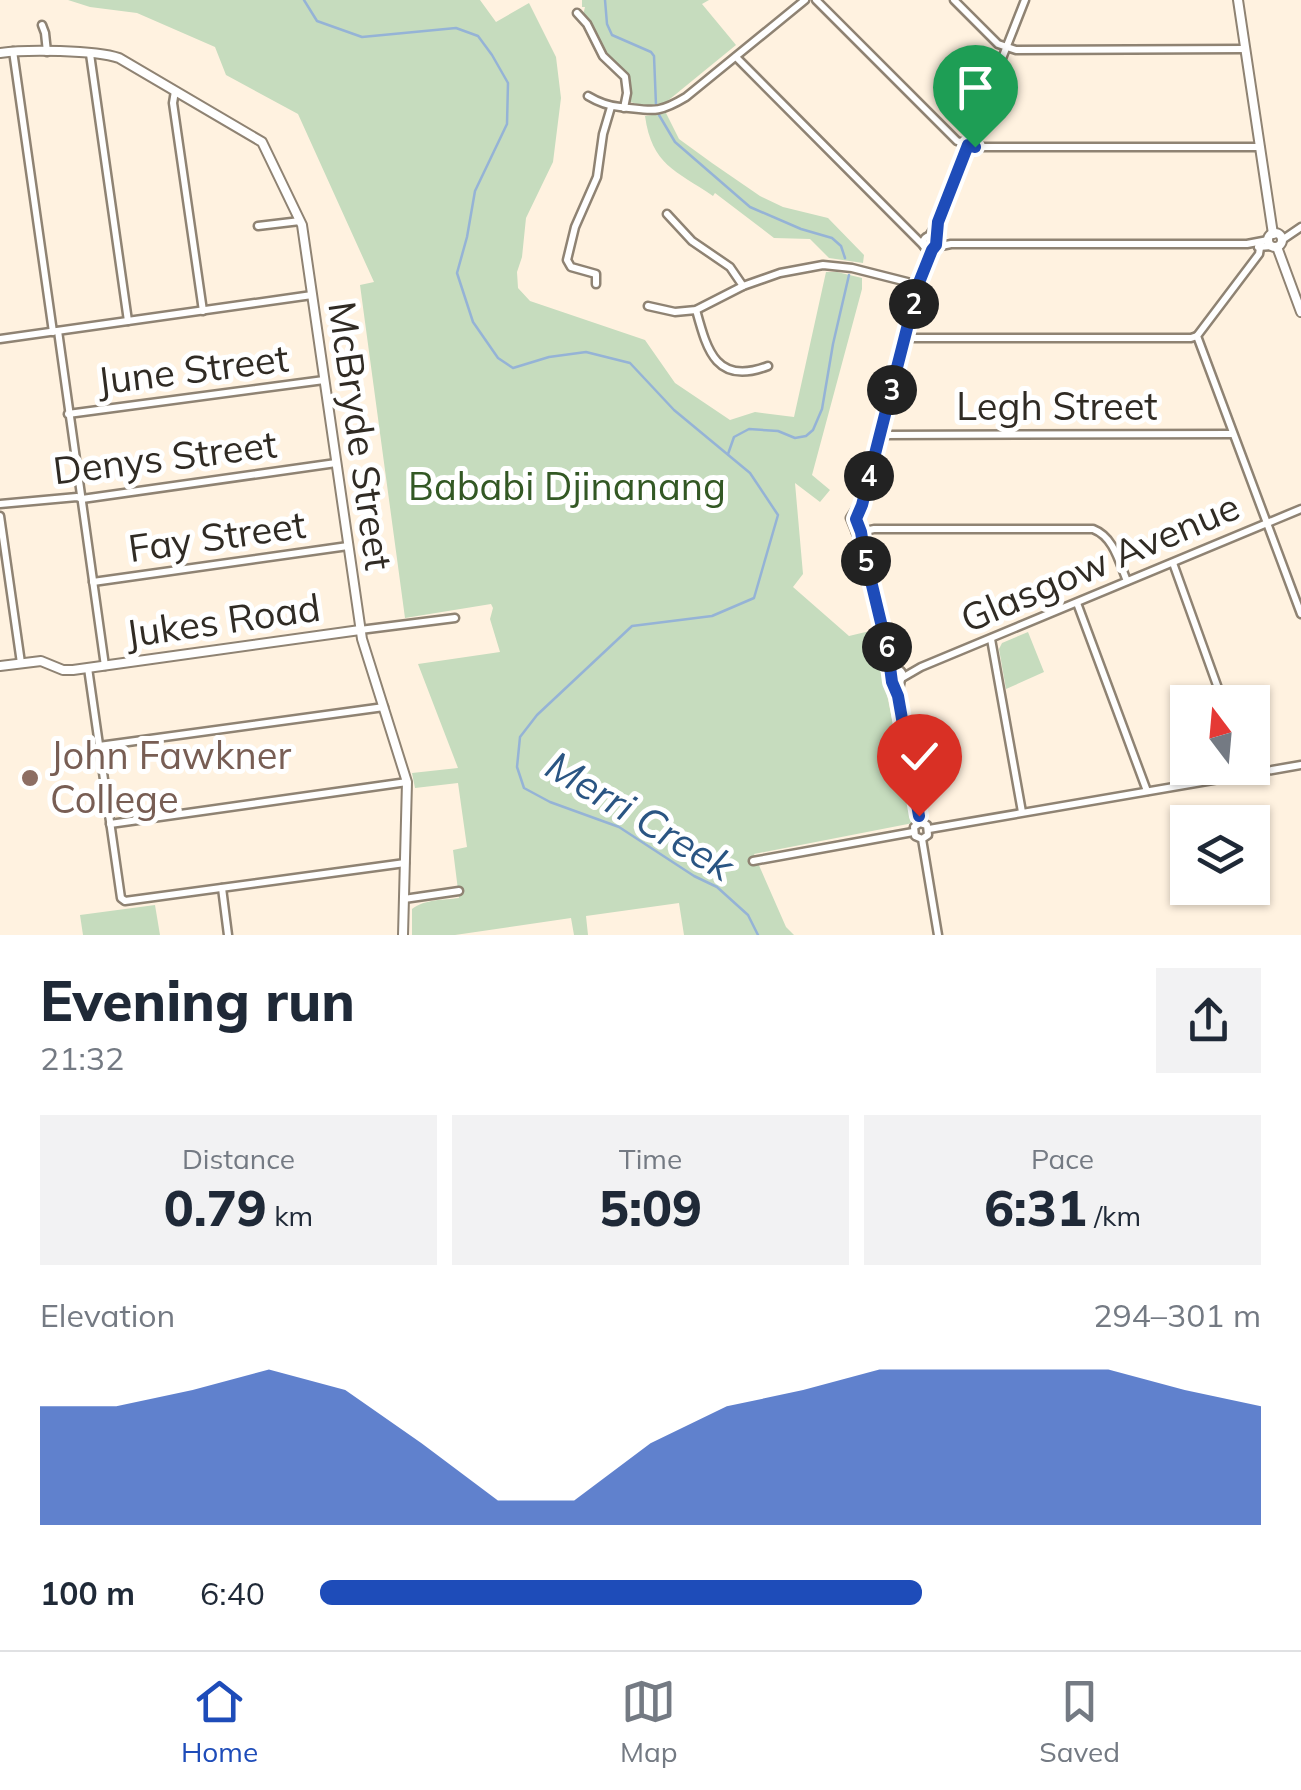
<!DOCTYPE html>
<meta charset="utf-8">
<style>
:root{--surface:#fff;--page:#f2f2f3;--text:#1f2937;--muted:#747a83;--line:#e0e1e3;--accent:#1e4cb9}
body{margin:0;font-family:Mulish,sans-serif;background:var(--page);color:var(--text);height:100vh;display:flex;flex-direction:column;font-size:38px;white-space:nowrap}
*{box-sizing:border-box;margin:0}
p{font-size:32px;color:var(--muted)}
.icon{flex:none;width:55px;height:55px;fill:none;stroke:currentColor;stroke-width:2;stroke-linecap:round;stroke-linejoin:round}
.map{position:relative;height:935px;overflow:hidden}
.drawer{display:flex;flex-direction:column;background:var(--surface);flex:1}
.drawer>*{flex:none}
.needle{width:65px;rotate:344deg}
.buttons{position:absolute;left:1170px;top:685px;display:grid;gap:20px}
.buttons a{display:grid;place-items:center;width:100px;height:100px;border-radius:0px;background:var(--surface);box-shadow:0 2px 8px #0004;font-size:50px}
.pin{position:absolute;display:grid;place-items:center;width:85px;height:85px;color:#fff;margin:-102px -42px;border-radius:50% 50% 50% 0;rotate:-45deg;box-shadow:0 0 10px #0007}
.pin .icon{rotate:45deg}
.km{position:absolute;width:50px;height:50px;margin:-25px;border-radius:50%;background:#222;color:#fff;font-size:28px;line-height:50px;text-align:center}
.round{display:grid;place-items:center;flex:none;width:105px;height:105px;border-radius:0px;background:var(--page)}
.overview{display:flex;align-items:center;justify-content:space-between;height:170px;padding:0 40px}
h1{font-size:55px;font-weight:800;line-height:75px}
.figures{display:grid;grid-template-columns:repeat(3,1fr);gap:15px;height:170px;padding:10px 40px}
.figures div{display:grid;align-content:center;border-radius:0px;background:var(--page);text-align:center}
.figures b{font-size:50px;font-weight:800}
.figures small{font-size:28px;font-weight:400}
.figures p{font-size:28px}
.chart{height:280px;padding:20px 40px}
.chart p{display:flex;justify-content:space-between}
.chart svg{width:100%;height:180px;margin-top:10px;fill:var(--accent);opacity:.7}
ul{padding:0 40px;list-style:none;font-size:32px}
li{display:grid;grid-template-columns:160px 120px 1fr;align-items:center;height:75px}
li i{height:25px;border-radius:12px;background:var(--accent)}
.dock{display:flex;justify-content:space-around;align-items:center;height:140px;border-top:2px solid var(--line);background:var(--surface);font-size:28px;color:var(--muted)}
.dock a{display:grid;justify-items:center;gap:5px}
.dock .current{color:var(--accent)}
.map>svg:first-child{display:block}
.green{fill:#c6dcbe}
.lines{fill:none;stroke-linecap:round;stroke-linejoin:round}
.stream{stroke:#95b3d6;stroke-width:2.5}
.minor-casing{stroke:#8f8373;stroke-width:11}
.tertiary-casing{stroke:#8f8373;stroke-width:12}
.minor{stroke:#fff;stroke-width:6}
.tertiary{stroke:#fff;stroke-width:8}
.route-casing{stroke:#fff;stroke-width:20}
.route{stroke:#1e4cb9;stroke-width:12}
.education-dot{fill:#8d6e63;stroke:#fff;stroke-width:4}
.labels{text-anchor:middle;stroke-width:10;stroke-linejoin:round;paint-order:stroke}
.street-label{font-size:38px;fill:#302b24;stroke:#fff}
.park-label{font-size:38px;fill:#335824;stroke:#fff}
.education-label{font-size:38px;fill:#785e54;stroke:#fff;text-anchor:start}
.water-label{font-size:40px;font-style:italic;fill:#2a5583;stroke:#fff}
</style>
<div class="map">
<svg width="1301" height="935" viewBox="0 0 1301 935">
<rect width="100%" height="100%" fill="#fff2e0"/>
<g class="green">
<path d="M68 0H480L496 22 529 3 556 57 561 98 553 162 526 218 522 257 517 272 518 288 530 301 645 340 675 383 730 420 755 412 794 417 826 272H837L862 278V289L812 475 830 490 820 502 795 483 803 574 793 587 849 636 874 630 913 823 754 854 786 927 794 935H684L679 903 586 916 588 935H574L571 918 455 935H412V909C425 899 444 900 459 898L453 850 467 847 458 783 415 788 412 773 458 768 418 664 500 652 490 619 493 608 491 604 405 618 360 285 374 282 298 114 226 75 215 47 137 13 90 7Z"/>
<path d="M582 0H709L702 4 736 45 665 103 642 106 628 101C634 70 618 73 603 52 595 41 590 27 583 15L585 7H582Z"/>
<path d="M666 113 679 139 712 163 760 196 783 207 828 218 864 255 863 263 829 258 810 239 774 238 715 193 713 196C675 170 652 165 645 116Z"/>
<path d="M1028 632 1044 672 1006 689 999 649 1002 643Z"/>
<path d="M155 905 160 935H83L80 915Z"/>
</g>
<g class="lines">
<g class="stream">
<path d="M304 0 317 21 362 37 456 28 478 36 492 55 508 83 507 124 475 191 467 237 457 273 473 322 498 358 513 368 549 357 586 352 630 363 674 410 750 473 778 515 754 598 712 616 632 626 537 715 520 737 517 767 524 788 550 802 619 827 694 876 717 887 748 915 758 935"/>
<path d="M605 0 607 24 612 35 651 52 654 56 656 105"/>
<path d="M659 115 675 142 750 207 801 229 832 238 841 246 845 258"/>
<path d="M728 454 734 437 749 429 778 431 795 438 806 436 813 430 822 409 833 344 849 275"/>
</g>
<defs>
<g id="minor">
<path d="M816 0 957 141 976 147H1260"/>
<path d="M954 0 998 44 1016 50 1245 49"/>
<path d="M577 13 587 24 603 56 625 77 627 93 624 108"/>
<path d="M42 25 45 33 47 52"/>
<path d="M13 51 53 332"/>
<path d="M90 54 128 321"/>
<path d="M736 57 923 245"/>
<path d="M175 91 173 103 203 311"/>
<path d="M588 96C598 102 609 106 620 107 652 110 656 115 686 97L805 0"/>
<path d="M667 214 692 241 730 267 743 286"/>
<path d="M258 226 300 221"/>
<path d="M929 236 938 221 1025 0"/>
<circle cx="930" cy="243" r="7"/>
<path d="M1282 240 1301 227"/>
<path d="M1261 242 1259 254 1197 336 1301 614"/>
<path d="M936 247 951 244H1247L1268 240"/>
<path d="M1258 247 1272 246"/>
<path d="M596 284V274L571 267 567 260 575 227 597 177 603 134 611 107"/>
<path d="M648 306 675 312 696 310 743 286 780 273 823 265 852 268 919 285"/>
<path d="M696 310C707 350 716 386 768 366"/>
<path d="M58 331 105 666"/>
<path d="M905 338H1191L1197 336"/>
<path d="M0 339 312 295"/>
<path d="M68 414 324 380"/>
<path d="M881 435 1233 434"/>
<path d="M0 504 77 497 82 499 336 463"/>
<path d="M0 516 21 663"/>
<path d="M856 533 874 529H1093C1114 537 1119 562 1127 581"/>
<path d="M857 535 850 518 857 507"/>
<path d="M1173 563 1223 702"/>
<path d="M93 582 348 546"/>
<path d="M1077 603 1147 791"/>
<path d="M360 630 455 618"/>
<path d="M991 639 1022 812"/>
<path d="M88 668 121 898 125 901 405 863"/>
<circle cx="897" cy="675" r="5.5"/>
<path d="M891 676 889 652 865 555 863 538 856 519 862 505 919 285 931 249"/>
<path d="M902 678 921 667 1301 509"/>
<path d="M901 679 898 696 920 823"/>
<path d="M99 746 384 707"/>
<path d="M110 824 407 782"/>
<path d="M929 829 1301 765"/>
<path d="M922 839 928 835 927 825 920 823 914 827 915 836 922 839 938 935"/>
<path d="M753 861 913 832"/>
<path d="M222 888 228 935"/>
<path d="M404 899 459 891"/>
</g>
<g id="tertiary">
<path d="M1238 0 1273 234"/>
<path d="M0 53C26 49 95 50 119 58L262 142 302 225 362 639 407 782 403 935"/>
<circle cx="1275" cy="240" r="7"/>
<path d="M1277 247 1301 312"/>
<path d="M0 666 41 661 63 670H73L360 630"/>
</g>
</defs>
<use href="#minor" class="minor-casing"/>
<use href="#tertiary" class="tertiary-casing"/>
<use href="#minor" class="minor"/>
<use href="#tertiary" class="tertiary"/>
</g>
<g class="lines">
<defs>
<path id="route" d="M919 816 898 696 892 682 888 652 865 556 861 532 856 519 862 505 918 285 932 250 936 245 938 222 968 145 975 147"/>
</defs>
<use href="#route" class="route-casing"/>
<use href="#route" class="route"/>
</g>
<circle class="education-dot" cx="30" cy="778" r="10"/>
<g class="labels">
<g class="street-label">
<text transform="translate(193 370) rotate(-7)" y="13">June Street</text>
<text x="1057" y="420">Legh Street</text>
<text transform="translate(360 436) rotate(82)" y="13">McBryde Street</text>
<text transform="translate(165 458) rotate(-7)" y="13">Denys Street</text>
<text transform="translate(217 537) rotate(-8)" y="13">Fay Street</text>
<text transform="translate(1100 563) rotate(-23)" y="13">Glasgow Avenue</text>
<text transform="translate(223 621) rotate(-8)" y="13">Jukes Road</text>
</g>
<g class="park-label">
<text x="567" y="500">Bababi Djinanang</text>
</g>
<g class="education-label">
<text x="50" y="769">John Fawkner<tspan x="50" dy="44">College</tspan></text>
</g>
<g class="water-label">
<text transform="translate(640 816) rotate(31)" y="14">Merri Creek</text>
</g>
</g>
</svg>
<div class="buttons">
<a><svg class="needle" viewBox="-14 -14 28 28"><path d="M0-13l5 13h-10z" fill="#e53935"/><path d="M0 13l5-13h-10z" fill="#747a83"/></svg></a>
<a><svg class="icon" aria-label="layers" viewBox="0 0 24 24"><path d="M12 4l9 5-9 5-9-5zM3 14l9 5 9-5"/></svg></a>
</div>
<div class="pin" style="left:975px;top:147px;background:#1e9e55"><svg class="icon" aria-label="arrive" viewBox="0 0 24 24"><path d="M6 21V4h12l-3 4 3 4H6"/></svg></div>
<div class="pin" style="left:919px;top:816px;background:#d93025"><svg class="icon" aria-label="check" viewBox="0 0 24 24"><path d="M5 12l5 5 9-10"/></svg></div>
<b class="km" style="left:914px;top:304px">2</b>
<b class="km" style="left:892px;top:390px">3</b>
<b class="km" style="left:869px;top:476px">4</b>
<b class="km" style="left:866px;top:561px">5</b>
<b class="km" style="left:887px;top:647px">6</b>
</div>
<section class="drawer">
<div class="overview"><div><h1>Evening run</h1><p>21:32</p></div><a class="round"><svg class="icon" aria-label="share" viewBox="0 0 24 24"><path d="M12 15V3M7 8l5-5 5 5M5 13v7h14v-7"/></svg></a></div>
<div class="figures">
<div><p>Distance</p><b>0.79<small> km</small></b></div>
<div><p>Time</p><b>5:09</b></div>
<div><p>Pace</p><b>6:31<small> /km</small></b></div>
</div>
<div class="chart"><p><span>Elevation</span>294–301 m</p>
<svg viewBox="0 0 160 44" preserveAspectRatio="none"><path d="M0 44V15L10 15L20 11L30 6L40 11L50 24L60 38L70 38L80 24L90 15L100 11L110 6L120 6L130 6L140 6L150 11L160 15V44z"/></svg>
</div>
<ul>
<li><b>100 m</b>6:40<i style="width:64%"></i></li>
</ul>
</section>
<nav class="dock">
<a class="current"><svg class="icon" aria-label="home" viewBox="0 0 24 24"><path d="M3 11l9-7 9 7M6 9v11h12V9"/></svg>Home</a>
<a><svg class="icon" aria-label="map" viewBox="0 0 24 24"><path d="M3 6l6-2 6 2 6-2v14l-6 2-6-2-6 2zM9 4v14M15 6v14"/></svg>Map</a>
<a><svg class="icon" aria-label="saved" viewBox="0 0 24 24"><path d="M7 4h10v16l-5-4-5 4z"/></svg>Saved</a>
</nav>
